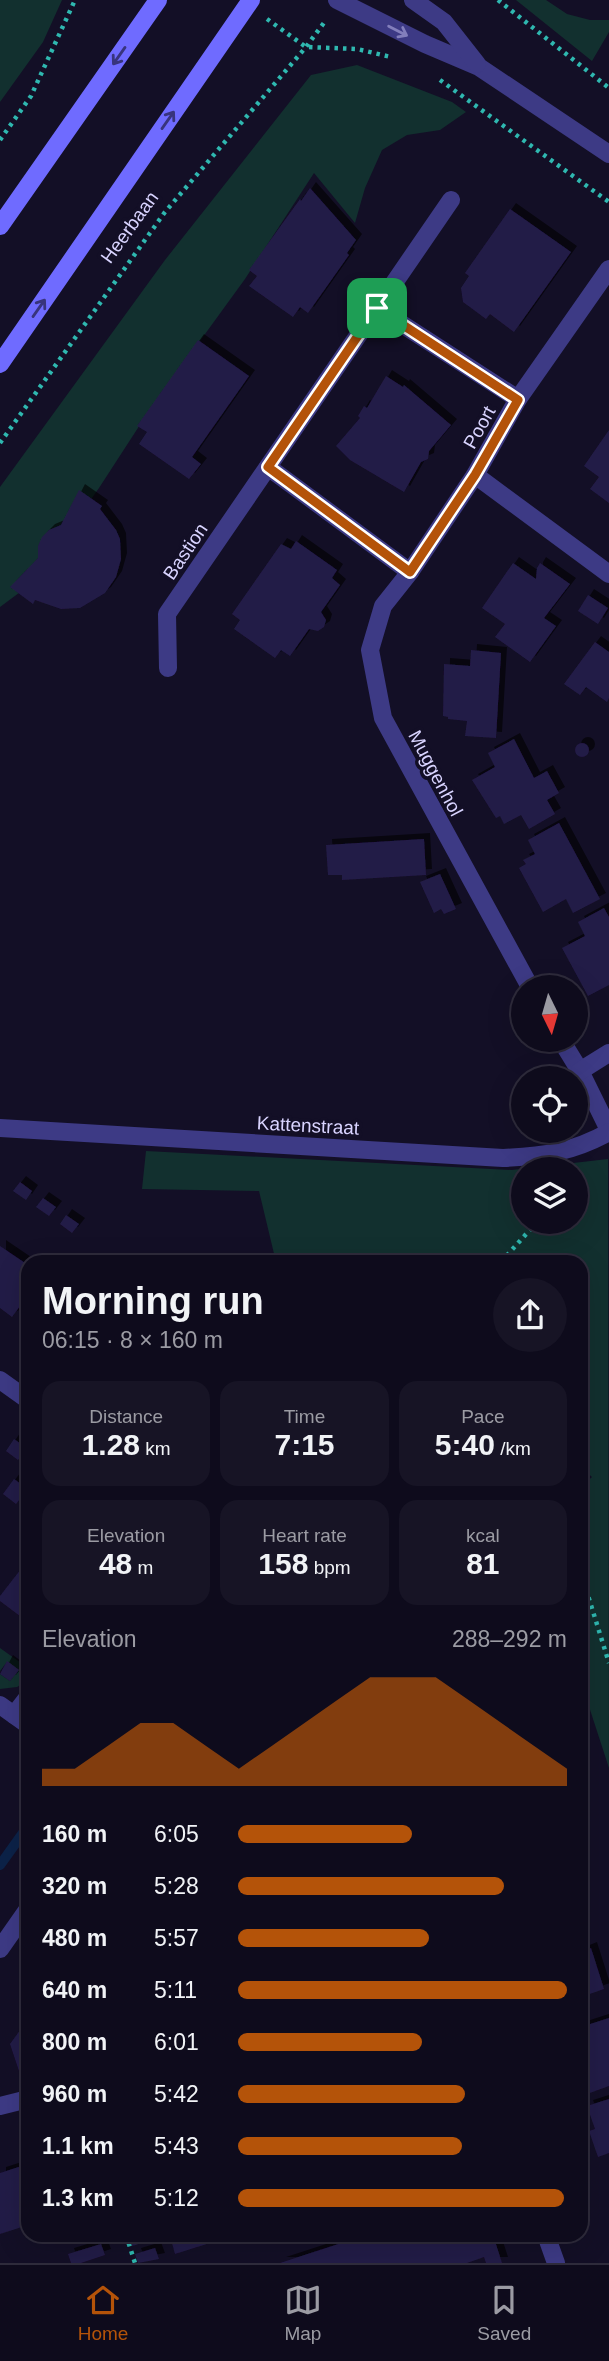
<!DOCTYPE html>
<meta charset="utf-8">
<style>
:root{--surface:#0e0b1c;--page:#171425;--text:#f1f3f6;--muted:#9b9ba3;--line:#2e2b3b;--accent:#b45309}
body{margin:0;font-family:Helvetica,sans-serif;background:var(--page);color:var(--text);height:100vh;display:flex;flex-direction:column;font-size:26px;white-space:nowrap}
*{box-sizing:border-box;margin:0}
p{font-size:23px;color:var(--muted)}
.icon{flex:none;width:38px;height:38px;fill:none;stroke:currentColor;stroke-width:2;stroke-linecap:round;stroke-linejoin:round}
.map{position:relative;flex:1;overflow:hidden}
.side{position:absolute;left:21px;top:1255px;width:567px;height:987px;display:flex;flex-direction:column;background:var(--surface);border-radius:21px;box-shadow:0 7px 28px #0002,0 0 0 2px var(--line)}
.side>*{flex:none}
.needle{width:46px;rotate:175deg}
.fabs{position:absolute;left:511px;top:975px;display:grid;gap:14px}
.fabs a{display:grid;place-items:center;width:77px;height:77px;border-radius:50%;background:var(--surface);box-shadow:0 7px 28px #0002,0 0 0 2px var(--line);font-size:35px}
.pin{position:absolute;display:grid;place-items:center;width:60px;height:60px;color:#fff;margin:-30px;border-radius:14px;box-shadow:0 4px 10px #0006}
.round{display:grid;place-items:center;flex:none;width:74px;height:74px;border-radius:37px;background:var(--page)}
.summary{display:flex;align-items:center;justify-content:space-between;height:119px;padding:0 21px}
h1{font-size:38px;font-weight:700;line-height:52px}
.figures{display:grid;grid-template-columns:repeat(3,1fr);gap:10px;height:119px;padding:7px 21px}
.figures div{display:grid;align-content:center;border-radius:18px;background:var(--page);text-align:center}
.figures b{font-size:30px;font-weight:700}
.figures small{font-size:19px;font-weight:400}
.figures p{font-size:19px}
.chart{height:196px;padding:14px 21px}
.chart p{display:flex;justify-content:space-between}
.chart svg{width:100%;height:126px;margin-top:7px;fill:var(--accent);opacity:.7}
ul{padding:0 21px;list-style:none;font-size:23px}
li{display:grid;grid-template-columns:112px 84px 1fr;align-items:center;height:52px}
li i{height:18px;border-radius:9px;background:var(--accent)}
.tabs{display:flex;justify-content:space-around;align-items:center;height:98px;border-top:2px solid var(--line);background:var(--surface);font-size:19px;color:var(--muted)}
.tabs a{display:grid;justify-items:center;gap:4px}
.tabs .active{color:var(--accent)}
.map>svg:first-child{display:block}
.green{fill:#12302f;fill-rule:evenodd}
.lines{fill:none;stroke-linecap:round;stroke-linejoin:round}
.stream{stroke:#0c2248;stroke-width:10}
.building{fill:#241b47;filter:url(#shadow)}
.path{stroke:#2fb8b0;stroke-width:4.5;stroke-dasharray:3.5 5;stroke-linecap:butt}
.street{stroke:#3d3a85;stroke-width:18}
.secondary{stroke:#6f6bff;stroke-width:18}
.oneway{stroke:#837fbc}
.oneway2{stroke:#38347d}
.route-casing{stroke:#fff;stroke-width:14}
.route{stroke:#b45309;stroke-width:9}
.labels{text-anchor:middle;stroke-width:7;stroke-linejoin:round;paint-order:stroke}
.street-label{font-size:19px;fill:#d9d4ff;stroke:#130f26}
</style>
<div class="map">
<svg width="609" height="2263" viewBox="0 0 609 2263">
<defs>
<filter id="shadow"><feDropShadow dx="6" dy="-6" stdDeviation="0" flood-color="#0009"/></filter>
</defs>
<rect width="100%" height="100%" fill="#130f26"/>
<g class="green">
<path d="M0 0H62L43 42 0 102Z"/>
<path d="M516 0H546L567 14 590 20H609V32L592 61Z"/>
<path d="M357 65 452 102 466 112 440 130 407 135 382 150 365 188 355 223 314 173 245 279 147 414 99 488 31 584 0 607V487L165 260 311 75Z"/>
<path d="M146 1151 512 1170 608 1159 609 1768 581 1682V1487L592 1477 581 1467V1262H276L259 1191 142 1189ZM523 1169H576V1222H523Z"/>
<path d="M0 1648 28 1668V1680L17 1687 0 1689V1674L10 1681 18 1670 7 1662 0 1671Z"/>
</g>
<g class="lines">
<path class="stream" d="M0 1865 28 1826"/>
</g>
<g class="building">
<path d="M310 188 356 240 347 253 349 255 308 313 300 307 293 317 249 286 257 276 249 270 300 199 301 201Z"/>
<path d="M510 209 571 252 514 332 490 314 486 319 463 302 461 288 469 276 465 273Z"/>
<path d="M198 340 249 376 192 457 201 464 189 479 139 444 147 432 137 426Z"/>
<path d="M386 376 403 387 404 385 451 425 429 451 428 459 421 462 404 492 350 460 336 446 360 418 358 416 364 406 367 408Z"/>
<path d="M609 430V503L590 489 599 477 584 466Z"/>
<path d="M79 490 102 506 100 509 116 530 120 539 121 559 116 577 105 593 80 608 61 609 35 600 33 604 10 587 38 558V546L42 537 49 530 61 525Z"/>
<path d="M296 541 337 570 332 578 340 585 321 612 326 620 324 627 318 631 309 629 290 656 281 650 275 658 234 629 240 620 232 614 281 544 291 549Z"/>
<path d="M513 563 536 579 537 568 540 563 570 584 544 618 556 626 530 662 495 637 505 624 482 608Z"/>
<path d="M588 595 608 608 598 624 578 611Z"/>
<path d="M595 642 609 652V698L607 702 586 687 580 695 564 684Z"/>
<path d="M471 650 501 653 496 738 465 736 467 721 448 719V717L443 716 444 664 470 666Z"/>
<path d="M514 739 534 778 547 771 559 793 547 800 555 814 529 829 521 815 504 824 500 816 496 818 472 780 495 767 488 753Z"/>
<circle cx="582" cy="750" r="7"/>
<path d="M559 823 600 899 573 913 566 899 543 912 519 868 526 864 523 860 535 854 528 840Z"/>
<path d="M424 839 426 875 342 880V875H328L326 845Z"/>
<path d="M440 874 456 909 444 914 441 909 434 913 420 882Z"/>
<path d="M604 908 609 917V985L588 996 562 948 585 936 578 922Z"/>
<path d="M20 1182 32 1191 26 1200 13 1191Z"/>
<path d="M43 1198 56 1207 49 1216 36 1207Z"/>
<path d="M66 1215 79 1224 72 1233 60 1224Z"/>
<path d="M0 1246 28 1265V1295L12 1317 0 1308Z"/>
<path d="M14 1439 27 1448 18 1460 6 1451Z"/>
<path d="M14 1479 28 1489 16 1504 3 1494Z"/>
<path d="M28 1560V1622L0 1601V1596Z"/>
<path d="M7 1661 19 1670 10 1681 0 1674Z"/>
<path d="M591 1948 604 1989 581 1997V1952Z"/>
<path d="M609 2018V2086L587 2094 581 2077V2027Z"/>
<path d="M26 2022 28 2028V2071L20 2074 10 2044Z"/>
<path d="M609 2099V2153L598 2157 589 2131 595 2129 587 2106Z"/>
<path d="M28 2164V2225L0 2234V2173Z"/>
<path d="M129 2235H151L152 2240 132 2246Z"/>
<path d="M196 2235H211L213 2242 175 2254 172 2243Z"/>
<path d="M366 2235H493L502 2263H486L484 2257 467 2263H280Z"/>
<path d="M101 2244 105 2255 81 2263H71L68 2254Z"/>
<path d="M155 2248 159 2259 138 2263 135 2254Z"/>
</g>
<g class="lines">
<g class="path">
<path d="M498 0 609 88"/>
<path d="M267 19 306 47 357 49 391 57"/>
<path d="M440 80 609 202"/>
<path d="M0 140 31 96 75 0"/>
<path d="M0 443 165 212 306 47 326 20"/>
<path d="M501 1262 537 1222"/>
<path d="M581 1573 609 1663"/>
<path d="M126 2235 135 2263"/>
</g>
<g class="street">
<path d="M337 0 425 44 479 67 609 154"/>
<path d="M413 0 444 22 477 64"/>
<path d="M377 308 518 399"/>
<path d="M268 467 410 572"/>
<path d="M475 475 609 574"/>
<path d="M168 668 167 614 451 200"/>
<path d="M530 987 383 718 370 650 383 606 410 572 475 475 518 399 609 269"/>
<path d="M561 1040 580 1071 609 1130"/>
<path d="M580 1071 609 1053"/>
<path d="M0 1128 503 1158C544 1156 573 1152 609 1132"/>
<path d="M0 1380 28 1400"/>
<path d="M0 1705 28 1725"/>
<path d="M14 1715 28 1697"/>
<path d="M0 1949 28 1909"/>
<path d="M0 2106 28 2099"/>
<path d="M546 2235 556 2263"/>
</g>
<g class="secondary">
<path d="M0 226 158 0"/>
<path d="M0 364 251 0"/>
</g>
</g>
<defs><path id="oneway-shaft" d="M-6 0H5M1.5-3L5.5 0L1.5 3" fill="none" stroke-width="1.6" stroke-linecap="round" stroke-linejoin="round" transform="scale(1.75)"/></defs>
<use class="oneway" href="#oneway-shaft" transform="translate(398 31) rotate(27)"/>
<g class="oneway2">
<use href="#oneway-shaft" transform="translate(119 56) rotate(125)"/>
<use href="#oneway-shaft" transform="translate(168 120) rotate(-55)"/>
<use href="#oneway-shaft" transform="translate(39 308) rotate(-55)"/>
</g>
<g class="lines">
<defs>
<path id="route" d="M377 308 518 400 475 475 410 572 268 467Z"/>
</defs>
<use href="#route" class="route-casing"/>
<use href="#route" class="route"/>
</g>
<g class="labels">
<g class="street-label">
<text transform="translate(129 227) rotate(-54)" y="7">Heerbaan</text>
<text transform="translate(479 427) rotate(-61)" y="7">Poort</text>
<text transform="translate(185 551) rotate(-56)" y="7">Bastion</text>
<text transform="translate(436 773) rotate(62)" y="7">Muggenhol</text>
<text transform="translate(308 1125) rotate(3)" y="7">Kattenstraat</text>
</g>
</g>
</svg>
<div class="fabs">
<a><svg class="needle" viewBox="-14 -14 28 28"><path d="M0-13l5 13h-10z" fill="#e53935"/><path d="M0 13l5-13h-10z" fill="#9b9ba3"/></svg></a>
<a><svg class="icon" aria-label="locate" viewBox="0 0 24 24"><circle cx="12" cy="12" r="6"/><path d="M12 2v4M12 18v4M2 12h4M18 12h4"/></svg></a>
<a><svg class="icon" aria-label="layers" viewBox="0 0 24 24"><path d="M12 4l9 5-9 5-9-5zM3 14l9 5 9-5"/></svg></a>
</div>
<div class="pin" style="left:377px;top:308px;background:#1e9e55"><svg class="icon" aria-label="arrive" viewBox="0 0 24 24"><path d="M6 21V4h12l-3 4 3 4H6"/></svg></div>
<section class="side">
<div class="summary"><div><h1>Morning run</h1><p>06:15 · 8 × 160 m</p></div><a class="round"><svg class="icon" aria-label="share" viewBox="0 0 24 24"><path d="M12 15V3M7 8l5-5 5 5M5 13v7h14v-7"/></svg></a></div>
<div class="figures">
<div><p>Distance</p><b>1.28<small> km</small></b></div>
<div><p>Time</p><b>7:15</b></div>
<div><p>Pace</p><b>5:40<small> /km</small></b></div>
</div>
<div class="figures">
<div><p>Elevation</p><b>48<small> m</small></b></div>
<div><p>Heart rate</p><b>158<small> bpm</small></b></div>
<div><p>kcal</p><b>81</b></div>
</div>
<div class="chart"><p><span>Elevation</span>288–292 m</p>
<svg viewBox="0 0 160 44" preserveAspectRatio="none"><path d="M0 44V38L10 38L20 30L30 22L40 22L50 30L60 38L70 30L80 22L90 14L100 6L110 6L120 6L130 14L140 22L150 30L160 38V44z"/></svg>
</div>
<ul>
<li><b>160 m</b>6:05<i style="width:53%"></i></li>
<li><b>320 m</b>5:28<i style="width:81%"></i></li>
<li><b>480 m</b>5:57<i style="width:58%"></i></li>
<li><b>640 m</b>5:11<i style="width:100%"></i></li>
<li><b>800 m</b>6:01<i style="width:56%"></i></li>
<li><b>960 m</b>5:42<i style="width:69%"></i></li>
<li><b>1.1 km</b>5:43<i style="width:68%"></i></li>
<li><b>1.3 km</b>5:12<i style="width:99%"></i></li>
</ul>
</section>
</div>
<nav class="tabs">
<a class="active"><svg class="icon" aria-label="home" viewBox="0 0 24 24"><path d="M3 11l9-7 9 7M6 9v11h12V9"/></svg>Home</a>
<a><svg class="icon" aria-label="map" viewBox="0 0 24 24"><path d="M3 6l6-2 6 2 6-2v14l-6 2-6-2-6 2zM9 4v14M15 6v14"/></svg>Map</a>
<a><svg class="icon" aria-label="saved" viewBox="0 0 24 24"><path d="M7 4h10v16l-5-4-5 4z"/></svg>Saved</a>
</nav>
